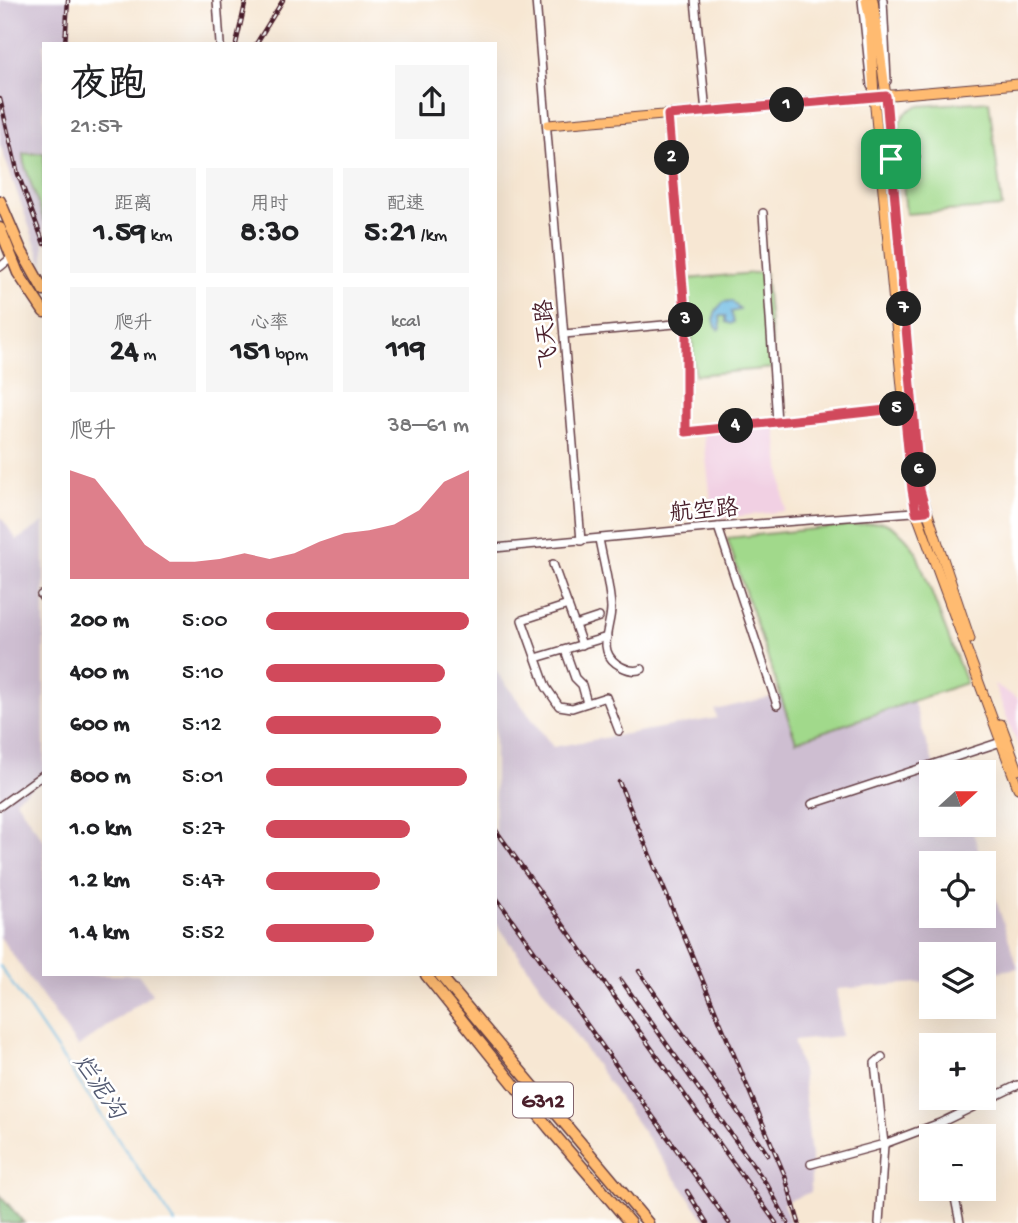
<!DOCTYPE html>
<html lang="zh">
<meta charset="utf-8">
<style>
:root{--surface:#fff;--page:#f6f6f6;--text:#202124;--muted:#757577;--accent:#d1495b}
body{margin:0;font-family:"Gochi Hand","LXGW WenKai TC",sans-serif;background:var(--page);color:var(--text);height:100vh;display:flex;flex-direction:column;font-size:26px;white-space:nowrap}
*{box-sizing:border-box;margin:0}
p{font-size:23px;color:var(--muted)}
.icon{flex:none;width:38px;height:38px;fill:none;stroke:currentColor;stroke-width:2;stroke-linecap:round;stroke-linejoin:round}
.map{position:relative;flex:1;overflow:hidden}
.side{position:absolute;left:42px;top:42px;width:455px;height:934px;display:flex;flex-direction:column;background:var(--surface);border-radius:0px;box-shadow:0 7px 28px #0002}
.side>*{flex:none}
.needle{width:46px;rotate:69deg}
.controls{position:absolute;left:919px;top:760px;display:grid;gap:14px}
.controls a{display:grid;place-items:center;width:77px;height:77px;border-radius:0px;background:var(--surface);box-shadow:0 7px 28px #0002;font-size:35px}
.pin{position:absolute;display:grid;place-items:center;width:60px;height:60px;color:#fff;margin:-30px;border-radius:14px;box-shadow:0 4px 10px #0006}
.km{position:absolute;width:35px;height:35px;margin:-18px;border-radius:50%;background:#222;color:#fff;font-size:19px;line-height:35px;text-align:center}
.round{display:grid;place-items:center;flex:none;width:74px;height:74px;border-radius:0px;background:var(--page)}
.summary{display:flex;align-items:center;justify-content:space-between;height:119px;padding:0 28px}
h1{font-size:38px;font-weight:700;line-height:52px}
.figures{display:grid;grid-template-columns:repeat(3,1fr);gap:10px;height:119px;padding:7px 28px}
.figures div{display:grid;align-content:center;border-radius:0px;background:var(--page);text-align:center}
.figures b{font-size:30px;font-weight:700}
.figures small{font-size:19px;font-weight:400}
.figures p{font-size:19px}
.chart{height:196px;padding:14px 28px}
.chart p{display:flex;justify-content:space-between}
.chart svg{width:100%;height:126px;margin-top:7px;fill:var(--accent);opacity:.7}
ul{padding:0 28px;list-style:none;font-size:23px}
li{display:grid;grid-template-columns:112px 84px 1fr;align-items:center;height:52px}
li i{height:18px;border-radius:9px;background:var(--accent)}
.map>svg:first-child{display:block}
.built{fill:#f1d0e3}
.industrial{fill:#cebed1}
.green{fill:#a1d98b;stroke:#767c5b;stroke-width:2}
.forest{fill:#80b977;stroke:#656c51;stroke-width:2}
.water{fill:#64b6e0;stroke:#576a86;stroke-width:2}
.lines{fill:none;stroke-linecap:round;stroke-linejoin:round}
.stream{stroke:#64b6e0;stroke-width:2}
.minor-casing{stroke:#643d44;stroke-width:10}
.major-casing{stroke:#643d44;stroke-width:11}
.highway-casing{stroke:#643d44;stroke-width:13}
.minor{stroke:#fff;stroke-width:7}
.major{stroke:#ffbb71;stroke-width:9}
.highway{stroke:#ffbb71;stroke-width:10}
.rail-casing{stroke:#4a1f2b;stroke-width:4.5}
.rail{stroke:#fff;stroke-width:2;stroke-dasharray:5;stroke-linecap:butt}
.route-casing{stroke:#fff;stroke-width:14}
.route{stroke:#d1495b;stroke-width:9}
.labels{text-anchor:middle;stroke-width:5;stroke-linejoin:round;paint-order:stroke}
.shield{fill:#fff;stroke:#80626b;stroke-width:2}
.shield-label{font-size:21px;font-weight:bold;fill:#4a1f2b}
.street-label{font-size:23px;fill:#4a1f2b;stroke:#fff}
.water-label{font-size:24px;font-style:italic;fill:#545b73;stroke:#fff}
</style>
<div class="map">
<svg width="1018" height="1223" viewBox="0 0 1018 1223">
<rect width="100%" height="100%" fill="#fff"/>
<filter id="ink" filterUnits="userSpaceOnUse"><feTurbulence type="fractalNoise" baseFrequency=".0143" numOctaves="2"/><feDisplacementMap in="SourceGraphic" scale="14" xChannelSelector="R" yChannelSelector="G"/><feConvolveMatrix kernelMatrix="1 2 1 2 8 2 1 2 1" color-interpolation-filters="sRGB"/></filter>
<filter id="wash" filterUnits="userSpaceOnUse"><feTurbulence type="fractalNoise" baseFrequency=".00686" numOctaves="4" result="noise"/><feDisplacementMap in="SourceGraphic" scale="28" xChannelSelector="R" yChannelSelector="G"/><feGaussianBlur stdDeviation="1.57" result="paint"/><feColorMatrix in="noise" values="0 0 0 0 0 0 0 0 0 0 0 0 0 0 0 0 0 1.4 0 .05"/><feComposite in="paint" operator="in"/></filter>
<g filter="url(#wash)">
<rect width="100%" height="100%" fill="#f7e7d3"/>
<g class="built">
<path d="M775 423 785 511 713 519 703 431Z"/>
<path d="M994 684 1018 699V746Z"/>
</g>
<g class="industrial">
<path d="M0 0H70L71 44H44V268L0 144Z"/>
<path d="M0 516 17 540 44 522V779L15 799 44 841V975H139L152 994 78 1047 0 937Z"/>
<path d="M495 670 553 747 717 718 715 710 780 695 797 741 913 701 936 772H931V824H970L983 863H931V915H984V863L1018 968 984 974V954H931V982L837 989 841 1036 793 1041 802 1071 811 1157V1192L783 1203 791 1223H707L495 921Z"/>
</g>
<g class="green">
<path d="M989 101 1002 207 906 214 898 130C900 118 906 110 918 106Z"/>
<path d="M44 153V221L24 163 23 154Z"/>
<path d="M765 272 774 368 695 375 687 279Z"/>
<path d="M883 522C898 529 907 537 916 552L966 683 796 741 727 538Z"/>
</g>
<path class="forest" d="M0 1195 24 1223H0Z"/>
<path class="water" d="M732 301 740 310 731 312 734 322 731 324 726 322V316H720L721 329 718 330C711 318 714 310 724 302Z"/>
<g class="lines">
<path class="stream" d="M0 966 175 1223"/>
</g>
</g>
<g filter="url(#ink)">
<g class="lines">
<defs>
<g id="minor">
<path d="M217 0 220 44"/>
<path d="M536 0 581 541"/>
<path d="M695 0 706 112"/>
<path d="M862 0 871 86"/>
<path d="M883 0 887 81"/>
<path d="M891 159 916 157"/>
<path d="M763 213 777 422"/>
<path d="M0 267 11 258"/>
<path d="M686 323V432L904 408"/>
<path d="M564 334 686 323 668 115"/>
<path d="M718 527 777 705"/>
<path d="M599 539C603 561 610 586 611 608 611 622 603 638 607 651 611 664 630 674 642 669"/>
<path d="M495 548 718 527 926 511"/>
<path d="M553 564 582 645"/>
<path d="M41 595 44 599"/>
<path d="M568 605 522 620 546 687 559 706 572 708 606 697 619 731"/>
<path d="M575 625 599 617"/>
<path d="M565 650 575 678 582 685 587 703"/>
<path d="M536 658 607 637"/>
<path d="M812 804 1001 742"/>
<path d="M0 806 44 774"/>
<path d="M811 1164 884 1144 940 1123 1018 1085"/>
<path d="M953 1188 960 1223"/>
<path d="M879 1223 884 1144 875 1063 882 1057"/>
</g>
<g id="major">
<path d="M866 0 870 19 874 97 912 490 916 512 1018 788"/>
<path d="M873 0 886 96 920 490 970 639"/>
<path d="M548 125 1018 84"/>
<path d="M1001 724 1018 770"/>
</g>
<g id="highway">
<path d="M0 201 21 250 44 291"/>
<path d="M0 228 18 273 44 312"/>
<path d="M426 975 549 1128 630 1223"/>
<path d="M440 975 648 1223"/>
</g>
</defs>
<use href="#minor" class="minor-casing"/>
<use href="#major" class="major-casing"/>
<use href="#highway" class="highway-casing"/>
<use href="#minor" class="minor"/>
<use href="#major" class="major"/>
<use href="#highway" class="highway"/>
<defs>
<g id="rail">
<path d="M65 44 68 0"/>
<path d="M236 44 246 0"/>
<path d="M256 44 283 0"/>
<path d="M0 99 18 174 44 244"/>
<path d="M619 782 785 1176 799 1223"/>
<path d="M495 829 776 1223"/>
<path d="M495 896 729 1223"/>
<path d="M639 971 768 1155"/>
<path d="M621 980 768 1186 788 1223"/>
<path d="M687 1191 707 1223"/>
</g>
</defs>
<use href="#rail" class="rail-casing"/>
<use href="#rail" class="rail"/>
</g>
</g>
<g class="lines" filter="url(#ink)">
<defs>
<path id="route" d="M886 96 920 490 926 511 916 512 912 490 904 408 686 432V323L668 115Z"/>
</defs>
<use href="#route" class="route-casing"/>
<use href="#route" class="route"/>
</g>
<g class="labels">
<rect class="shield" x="513" y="1082.5" width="60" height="35" rx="5"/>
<g class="shield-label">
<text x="543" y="1107">G312</text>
</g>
<g class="street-label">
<text transform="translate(545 334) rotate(-95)" y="8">飞天路</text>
<text transform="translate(704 509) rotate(-5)" y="8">航空路</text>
</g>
<g class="water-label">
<text transform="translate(100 1086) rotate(56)" y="8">烂泥沟</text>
</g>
</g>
</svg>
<div class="controls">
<a><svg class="needle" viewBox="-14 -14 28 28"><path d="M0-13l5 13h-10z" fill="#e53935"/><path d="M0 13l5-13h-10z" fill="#757577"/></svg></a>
<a><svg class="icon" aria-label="locate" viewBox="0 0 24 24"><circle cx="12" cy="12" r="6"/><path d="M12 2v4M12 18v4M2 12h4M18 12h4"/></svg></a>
<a><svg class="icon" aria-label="layers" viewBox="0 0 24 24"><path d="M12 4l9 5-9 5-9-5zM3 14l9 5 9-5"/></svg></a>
<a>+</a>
<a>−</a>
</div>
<div class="pin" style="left:891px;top:159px;background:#1e9e55"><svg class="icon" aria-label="arrive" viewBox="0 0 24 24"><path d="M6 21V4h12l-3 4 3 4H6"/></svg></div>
<b class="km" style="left:787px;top:105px">1</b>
<b class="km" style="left:672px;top:158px">2</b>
<b class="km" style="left:686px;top:320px">3</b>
<b class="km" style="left:736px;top:426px">4</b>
<b class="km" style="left:897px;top:409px">5</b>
<b class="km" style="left:919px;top:470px">6</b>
<b class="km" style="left:904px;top:309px">7</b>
<section class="side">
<div class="summary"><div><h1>夜跑</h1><p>21:57</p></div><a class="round"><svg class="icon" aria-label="share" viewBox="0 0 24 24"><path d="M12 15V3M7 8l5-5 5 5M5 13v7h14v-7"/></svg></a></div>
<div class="figures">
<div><p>距离</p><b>1.59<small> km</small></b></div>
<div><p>用时</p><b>8:30</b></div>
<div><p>配速</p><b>5:21<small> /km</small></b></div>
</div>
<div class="figures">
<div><p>爬升</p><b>24<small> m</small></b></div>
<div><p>心率</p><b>151<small> bpm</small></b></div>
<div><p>kcal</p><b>119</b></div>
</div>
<div class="chart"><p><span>爬升</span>38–61 m</p>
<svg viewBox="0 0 160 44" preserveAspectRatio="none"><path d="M0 44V6L10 9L20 20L30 32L40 38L50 38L60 37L70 35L80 37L90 35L100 31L110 28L120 27L130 25L140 20L150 10L160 6V44z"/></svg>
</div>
<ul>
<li><b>200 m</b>5:00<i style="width:100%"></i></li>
<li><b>400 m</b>5:10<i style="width:88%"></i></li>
<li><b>600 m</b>5:12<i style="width:86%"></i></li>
<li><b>800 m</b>5:01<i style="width:99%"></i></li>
<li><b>1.0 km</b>5:27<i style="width:71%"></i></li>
<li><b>1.2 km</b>5:47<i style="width:56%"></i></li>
<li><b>1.4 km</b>5:52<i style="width:53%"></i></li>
</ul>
</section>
</div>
